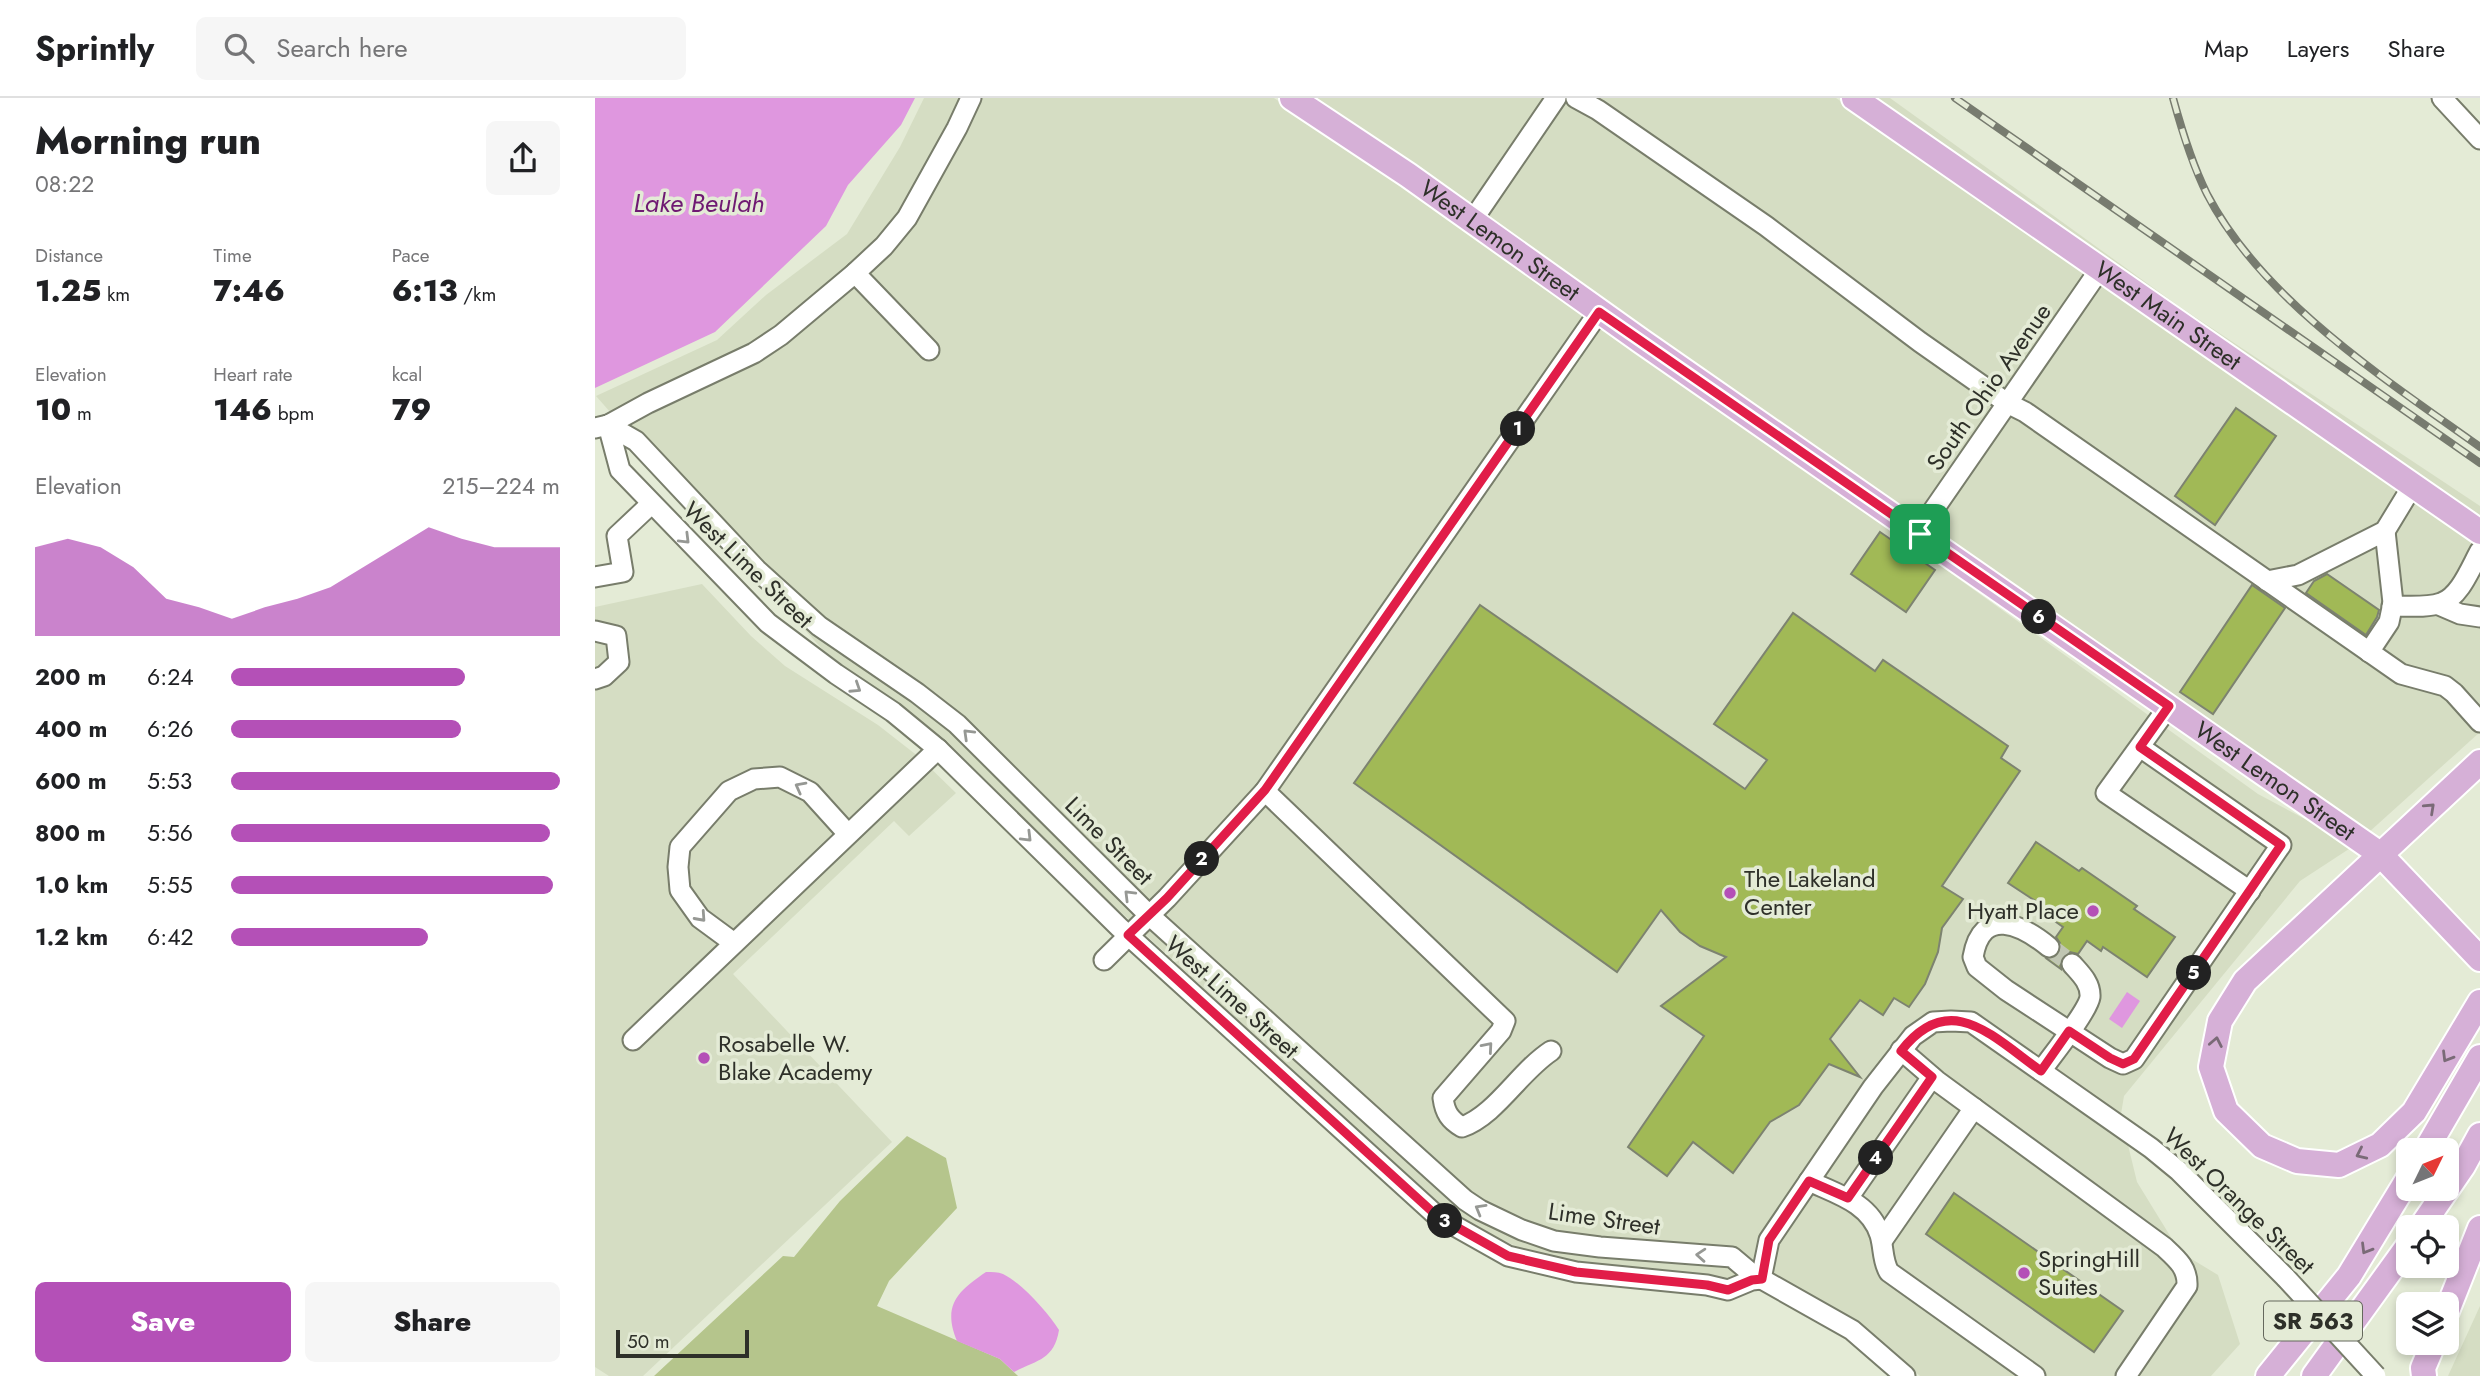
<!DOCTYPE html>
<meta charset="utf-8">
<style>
:root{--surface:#fff;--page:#f6f6f6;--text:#202124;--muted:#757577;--line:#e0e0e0;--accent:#b450b7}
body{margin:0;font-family:Jost,sans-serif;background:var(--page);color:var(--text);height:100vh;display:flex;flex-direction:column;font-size:26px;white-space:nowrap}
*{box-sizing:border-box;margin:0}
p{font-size:23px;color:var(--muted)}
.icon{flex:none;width:38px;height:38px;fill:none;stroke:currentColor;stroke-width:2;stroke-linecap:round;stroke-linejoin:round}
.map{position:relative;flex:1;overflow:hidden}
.sheet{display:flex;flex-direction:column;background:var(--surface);width:595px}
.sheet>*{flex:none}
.needle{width:46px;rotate:47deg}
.buttons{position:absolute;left:1801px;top:1040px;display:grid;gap:14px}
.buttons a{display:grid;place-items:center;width:63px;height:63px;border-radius:10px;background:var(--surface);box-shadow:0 4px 10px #0003;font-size:35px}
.scale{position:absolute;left:21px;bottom:18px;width:133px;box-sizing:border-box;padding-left:7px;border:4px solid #2e3029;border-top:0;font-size:19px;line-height:24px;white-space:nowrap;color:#2e3029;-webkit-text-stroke:5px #e4ebd6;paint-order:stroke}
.pin{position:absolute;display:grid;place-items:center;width:60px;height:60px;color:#fff;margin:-30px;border-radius:14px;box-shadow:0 4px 10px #0006}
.km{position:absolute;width:35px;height:35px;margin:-18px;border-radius:50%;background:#222;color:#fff;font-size:19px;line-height:35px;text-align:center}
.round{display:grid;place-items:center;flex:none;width:74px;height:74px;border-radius:10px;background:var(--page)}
.overview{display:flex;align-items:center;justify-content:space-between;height:119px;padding:0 35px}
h1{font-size:38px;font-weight:800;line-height:52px}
.metrics{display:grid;grid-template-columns:repeat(3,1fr);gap:10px;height:119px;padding:7px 35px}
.metrics div{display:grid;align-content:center}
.metrics b{font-size:30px;font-weight:800}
.metrics small{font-size:19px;font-weight:400}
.metrics p{font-size:19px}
.chart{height:196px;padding:14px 35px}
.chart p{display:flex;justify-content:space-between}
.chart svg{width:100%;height:126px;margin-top:7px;fill:var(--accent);opacity:.7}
.action{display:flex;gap:14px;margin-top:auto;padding:14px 35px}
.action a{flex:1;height:80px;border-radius:10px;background:var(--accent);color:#fff;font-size:28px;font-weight:800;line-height:80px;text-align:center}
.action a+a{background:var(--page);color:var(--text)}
ul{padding:0 35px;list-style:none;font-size:23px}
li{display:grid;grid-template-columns:112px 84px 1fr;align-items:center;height:52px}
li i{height:18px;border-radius:9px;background:var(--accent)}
header{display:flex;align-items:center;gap:42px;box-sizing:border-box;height:98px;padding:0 35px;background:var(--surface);border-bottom:2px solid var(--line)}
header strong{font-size:33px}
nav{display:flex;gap:38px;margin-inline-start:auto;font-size:24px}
.search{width:490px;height:63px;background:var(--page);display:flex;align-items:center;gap:18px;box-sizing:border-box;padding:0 24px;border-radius:10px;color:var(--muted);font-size:26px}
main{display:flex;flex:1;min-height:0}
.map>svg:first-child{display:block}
.built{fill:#d5ddc3}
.green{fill:#b5c58c}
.water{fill:#df97df}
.building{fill:#a1b956;stroke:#7d8370;stroke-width:2}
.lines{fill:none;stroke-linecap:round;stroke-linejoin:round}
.minor-tunnel{stroke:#c0c6b3;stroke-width:19;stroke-dasharray:19 10;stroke-linecap:butt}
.minor-casing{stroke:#787d6b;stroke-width:23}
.major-casing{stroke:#fff;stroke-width:28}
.minor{stroke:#fff;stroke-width:19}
.major{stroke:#d6b0d7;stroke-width:24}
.rail-casing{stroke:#777b6f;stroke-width:8}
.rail{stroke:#e4ebd6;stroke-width:5;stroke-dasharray:16;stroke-linecap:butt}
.minor-bridge-casing{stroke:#787d6b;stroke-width:23;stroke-linecap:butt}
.minor-bridge{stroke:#fff;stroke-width:19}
.oneway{stroke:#969894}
.oneway2{stroke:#7a6a77}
.route-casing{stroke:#fff;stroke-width:14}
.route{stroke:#e11d48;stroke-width:9}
.poi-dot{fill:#b450b7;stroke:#e4ebd6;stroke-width:2.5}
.labels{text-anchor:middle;stroke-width:7;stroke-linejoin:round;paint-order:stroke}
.shield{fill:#e4ebd6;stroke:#65685d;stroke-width:2}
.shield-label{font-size:23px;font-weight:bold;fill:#2e3029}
.street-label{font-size:24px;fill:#2e3029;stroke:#e4ebd6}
.poi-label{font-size:24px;fill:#2e3029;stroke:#e4ebd6;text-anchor:start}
.water-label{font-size:26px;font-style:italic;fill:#6f1a72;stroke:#e4ebd6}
</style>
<header>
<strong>Sprintly</strong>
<div class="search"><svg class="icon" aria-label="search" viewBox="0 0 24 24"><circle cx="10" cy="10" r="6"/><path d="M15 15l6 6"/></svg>Search here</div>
<nav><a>Map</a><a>Layers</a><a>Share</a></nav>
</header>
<main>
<section class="sheet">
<div class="overview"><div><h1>Morning run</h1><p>08:22</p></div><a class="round"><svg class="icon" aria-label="share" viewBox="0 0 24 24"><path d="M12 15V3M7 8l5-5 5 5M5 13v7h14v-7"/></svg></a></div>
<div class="metrics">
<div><p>Distance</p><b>1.25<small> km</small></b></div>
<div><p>Time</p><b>7:46</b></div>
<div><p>Pace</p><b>6:13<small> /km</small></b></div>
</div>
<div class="metrics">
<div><p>Elevation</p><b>10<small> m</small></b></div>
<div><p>Heart rate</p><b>146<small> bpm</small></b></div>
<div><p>kcal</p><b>79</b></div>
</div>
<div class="chart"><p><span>Elevation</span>215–224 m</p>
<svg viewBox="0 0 160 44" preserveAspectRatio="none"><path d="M0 44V13L10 10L20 13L30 20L40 31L50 34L60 38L70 34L80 31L90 27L100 20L110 13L120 6L130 10L140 13L150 13L160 13V44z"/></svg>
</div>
<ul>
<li><b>200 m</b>6:24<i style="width:71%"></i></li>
<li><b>400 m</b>6:26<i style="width:70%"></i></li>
<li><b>600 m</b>5:53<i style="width:100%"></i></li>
<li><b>800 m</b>5:56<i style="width:97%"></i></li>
<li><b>1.0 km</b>5:55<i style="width:98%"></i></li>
<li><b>1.2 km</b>6:42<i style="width:60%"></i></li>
</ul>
<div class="action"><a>Save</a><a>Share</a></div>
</section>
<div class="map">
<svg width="1885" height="1278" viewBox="0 0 1885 1278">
<rect width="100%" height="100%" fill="#e4ebd6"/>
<g class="built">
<path d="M329 0H365L323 83 304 115 282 142 180 230 155 247 16 315 1 298 122 242 171 197 252 136 305 49Z"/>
<path d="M386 0H679L807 85 1119 305 1663 696 1740 737 1757 749 1705 783 1529 998 1526 1016 1382 916 1358 913 1338 915 1310 932 1270 984 1166 1137 1159 1164 1139 1149 1007 1139 962 1133 932 1123 891 1104 877 1094 805 1031 561 809 370 619 328 587 230 520 169 465 49 336 33 327 164 263 320 124 371 34Z"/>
<path d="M715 0H949L875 109Z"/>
<path d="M972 0H1241L1491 174 1322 422 890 120Z"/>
<path d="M1278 0H1295L1585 209 1885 408V422Z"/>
<path d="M1507 185 1885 446V634L1773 735 1337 433Z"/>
<path d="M107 486 156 538 190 568 283 627 324 659 361 695 314 738 299 723 138 876 297 1044 48 1278H14L0 1269V509Z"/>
<path d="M201 522 218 536 316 603 355 634 546 824 791 1046 879 1121 922 1141 956 1152 1003 1159 1132 1169 1143 1178 1133 1182 1114 1178 984 1165 929 1151 901 1140 849 1110 495 786 350 643 305 606 265 580 228 552Z"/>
<path d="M1355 932 1372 934 1533 1047 1542 1084 1585 1154 1623 1177 1645 1246 1616 1278H1325L1264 1224 1177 1175 1182 1145 1285 994 1324 944 1340 934Z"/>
<path d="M1885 1208V1278H1853Z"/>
</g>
<path class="green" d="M312 1038 351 1060 362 1110 294 1183 282 1208 405 1261 423 1278H59L188 1158 199 1159 245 1103Z"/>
<g class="water">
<path d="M0 0H320L306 27 253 87 231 128 120 234 0 290Z"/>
<path d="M1532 894 1545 903 1527 930 1514 921Z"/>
<path d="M391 1174C397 1174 403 1174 408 1176 427 1185 453 1215 464 1232 459 1262 442 1262 419 1274L405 1261 362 1243C347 1207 363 1193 391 1174Z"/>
</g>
<g class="building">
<path d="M1641 310 1681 338 1620 427 1580 398Z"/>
<path d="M1285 434 1340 472 1311 514 1256 476Z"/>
<path d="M1732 476 1784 512 1782 519 1771 537 1711 495 1719 483Z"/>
<path d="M1657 487 1690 510 1618 616 1585 594Z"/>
<path d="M885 507 1150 691 1172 662 1119 626 1198 515 1280 573 1288 562 1413 648 1406 660 1425 673 1347 788 1368 801 1347 830 1343 854 1330 886 1314 909 1299 900 1288 917 1265 902 1235 941 1265 979 1234 966 1204 1007 1175 1024 1138 1075 1098 1044 1072 1078 1033 1049 1109 938 1066 908 1131 859 1105 848 1085 834 1066 812 1022 874 759 685Z"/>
<path d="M1441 744 1484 773 1487 770 1542 808 1539 811 1580 839 1552 879 1508 849 1506 853 1492 843 1483 856 1475 854 1468 857 1465 863 1466 871 1452 861 1459 860 1464 856 1465 845 1461 839 1468 829 1454 819 1457 814 1413 785Z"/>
<path d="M1359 1095 1528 1213 1499 1254 1331 1136Z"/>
</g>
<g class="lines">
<path class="minor-tunnel" d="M1454 849 1477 866"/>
<defs>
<g id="minor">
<path d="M981 0 1003 12 1171 128 1325 244 1412 305 1430 314 1806 576 1850 588 1859 595 1885 624"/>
<path d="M1847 0 1885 41"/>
<path d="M877 123 961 0"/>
<path d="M260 175 334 252"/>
<path d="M13 327 41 343 162 472 224 528 322 595 362 626 553 816 870 1102 885 1112 927 1132 959 1143 1005 1149 1137 1159 1156 1175 1257 1232 1310 1278"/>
<path d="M13 327 25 372 173 525 241 576 298 614 343 651 524 829 842 1118 913 1158 981 1174 1112 1187 1133 1192 1157 1182 1166 1181"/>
<path d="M0 330 13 327 53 305 159 255 186 237 260 175 289 148 312 120 362 30 376 0"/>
<path d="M1325 436 1335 417 1505 171"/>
<path d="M0 479 28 474 22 438 56 406"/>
<path d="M1672 483 1703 477 1790 433 1818 387"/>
<path d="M1844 507 1865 516 1885 519"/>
<path d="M1797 508C1812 508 1832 510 1846 505 1865 499 1876 469 1885 453"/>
<path d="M0 533 21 538 24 564 9 578 0 581"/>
<path d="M1774 554 1794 524 1798 505 1790 433"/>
<path d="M1574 608 1511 695 1655 793"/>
<path d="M670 693 910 923 906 933 848 1000C850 1015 855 1022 867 1029 901 1017 924 974 956 953"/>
<path d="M139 845 105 820 85 792 83 769 85 749 134 693 159 681 185 679 215 694 253 736"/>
<path d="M1454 849C1427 827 1387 807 1378 859L1382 869 1411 892 1515 960 1528 966 1539 961 1686 747 1545 649"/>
<path d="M509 862 572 800 670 693 1004 214"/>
<path d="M38 942 343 651"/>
<path d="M1306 952 1342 983 1569 1149C1582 1161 1593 1170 1592 1188L1531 1278"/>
<path d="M1446 973C1456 959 1493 913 1495 899 1496 885 1485 875 1477 866"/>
<path d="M1214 1083C1242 1096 1275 1105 1285 1137 1289 1150 1287 1162 1294 1174L1440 1278"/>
<path d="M1253 1100 1337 979"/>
<path d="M1287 1143 1379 1010"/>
<path d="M1166 1181 1174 1142 1278 989 1318 938 1338 924 1356 923 1376 924 1556 1050 1584 1073 1691 1180"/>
</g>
<g id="major">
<path id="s1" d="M697 0 813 77 1046 243 1785 756 1885 861"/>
<path id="s2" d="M1259 0 1885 434"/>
<path d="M1885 664 1650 883 1625 923 1616 969 1631 1013 1667 1048 1702 1063 1744 1067 1785 1047 1819 1014 1885 904"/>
<path d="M1831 1052 1885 959"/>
<path d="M1826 1129 1868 1068 1885 1037"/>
<path d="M1852 1213 1885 1130"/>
<path d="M1673 1278 1754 1178 1813 1081"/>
<path d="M1719 1278 1813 1148"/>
<path d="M1829 1278 1828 1270 1839 1244"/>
</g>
</defs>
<use href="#minor" class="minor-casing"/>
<use href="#major" class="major-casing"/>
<use href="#minor" class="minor"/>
<use href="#major" class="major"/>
<defs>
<g id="rail">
<path d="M1360 0 1885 365"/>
<path d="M1578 0C1587 33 1597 66 1612 96 1667 202 1790 281 1885 349"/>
</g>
</defs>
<use href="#rail" class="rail-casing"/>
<use href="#rail" class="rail"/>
<defs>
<path id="minor-bridge" d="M1691 1180 1781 1278"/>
</defs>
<use href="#minor-bridge" class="minor-bridge-casing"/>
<use href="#minor-bridge" class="minor-bridge"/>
</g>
<defs><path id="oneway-chevron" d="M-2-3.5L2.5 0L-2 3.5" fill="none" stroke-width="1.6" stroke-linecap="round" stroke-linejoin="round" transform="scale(1.75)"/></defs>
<g class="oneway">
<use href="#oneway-chevron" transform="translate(90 441) rotate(45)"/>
<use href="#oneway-chevron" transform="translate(261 590) rotate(33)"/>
<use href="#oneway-chevron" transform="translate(373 636) rotate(-136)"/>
<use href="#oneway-chevron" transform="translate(205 689) rotate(-152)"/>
<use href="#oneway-chevron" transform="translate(432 739) rotate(45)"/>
<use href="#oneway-chevron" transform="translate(534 797) rotate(-135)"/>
<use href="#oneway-chevron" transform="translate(106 819) rotate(48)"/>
<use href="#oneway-chevron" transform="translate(893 949) rotate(-49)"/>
<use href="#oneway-chevron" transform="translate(885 1111) rotate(-150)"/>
<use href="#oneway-chevron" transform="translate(1106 1157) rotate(-176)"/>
</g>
<g class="oneway2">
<use href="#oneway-chevron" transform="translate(1835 710) rotate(-43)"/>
<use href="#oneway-chevron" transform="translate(1621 944) rotate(-79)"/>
<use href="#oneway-chevron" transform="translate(1852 959) rotate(121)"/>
<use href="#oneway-chevron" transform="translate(1766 1056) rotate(155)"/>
<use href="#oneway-chevron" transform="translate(1771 1151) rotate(121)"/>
</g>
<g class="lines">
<defs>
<path id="route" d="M1004 214 1574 608 1545 649 1686 747 1539 961 1528 966 1515 960 1474 933 1446 973C1398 939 1355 890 1306 953L1337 979 1253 1100 1214 1083 1174 1142 1167 1181 1157 1182 1133 1192 1112 1187 981 1174 913 1158 842 1118 533 837 572 800 670 692Z"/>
</defs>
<use href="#route" class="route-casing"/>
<use href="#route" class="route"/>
</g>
<g class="poi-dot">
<circle cx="1135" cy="795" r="7"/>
<circle cx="1498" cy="813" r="7"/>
<circle cx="109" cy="960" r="7"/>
<circle cx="1429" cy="1175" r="7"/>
</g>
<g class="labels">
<rect class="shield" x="1669" y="1203.5" width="98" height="39" rx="5"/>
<g class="shield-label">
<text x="1718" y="1231">SR 563</text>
</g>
<g class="street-label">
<text dy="8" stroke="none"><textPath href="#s1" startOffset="252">West Lemon Street</textPath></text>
<text dy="8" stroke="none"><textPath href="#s2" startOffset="382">West Main Street</textPath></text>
<text transform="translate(1394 289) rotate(-55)" y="8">South Ohio Avenue</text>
<text transform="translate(153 467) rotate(44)" y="8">West Lime Street</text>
<text dy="8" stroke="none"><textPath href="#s1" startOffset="1197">West Lemon Street</textPath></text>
<text transform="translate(514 743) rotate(45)" y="8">Lime Street</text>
<text transform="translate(637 899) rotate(42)" y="8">West Lime Street</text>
<text transform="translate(1644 1103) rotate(44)" y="8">West Orange Street</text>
<text transform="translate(1009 1121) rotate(8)" y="8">Lime Street</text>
</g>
<g class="poi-label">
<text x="1149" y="789">The Lakeland<tspan x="1149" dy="28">Center</tspan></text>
<text x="1484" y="821" text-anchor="end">Hyatt Place</text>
<text x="123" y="954">Rosabelle W.<tspan x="123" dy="28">Blake Academy</tspan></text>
<text x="1443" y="1169">SpringHill<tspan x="1443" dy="28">Suites</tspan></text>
</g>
<g class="water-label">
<text x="104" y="114">Lake Beulah</text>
</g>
</g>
</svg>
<div class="buttons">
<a><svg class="needle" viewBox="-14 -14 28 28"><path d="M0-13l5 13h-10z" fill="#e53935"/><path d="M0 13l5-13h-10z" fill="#757577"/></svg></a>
<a><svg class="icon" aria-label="locate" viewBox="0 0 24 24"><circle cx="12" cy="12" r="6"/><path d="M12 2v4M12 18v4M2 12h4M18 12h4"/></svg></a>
<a><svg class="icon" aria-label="layers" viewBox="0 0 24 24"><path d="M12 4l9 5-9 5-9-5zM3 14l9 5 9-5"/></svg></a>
</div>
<div class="scale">50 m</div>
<div class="pin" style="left:1325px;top:436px;background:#1e9e55"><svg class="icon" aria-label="arrive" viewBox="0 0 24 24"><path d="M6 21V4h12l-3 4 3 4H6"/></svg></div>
<b class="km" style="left:923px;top:331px">1</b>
<b class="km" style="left:607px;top:761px">2</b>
<b class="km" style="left:850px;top:1123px">3</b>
<b class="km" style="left:1281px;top:1060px">4</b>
<b class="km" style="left:1599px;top:875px">5</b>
<b class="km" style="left:1444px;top:519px">6</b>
</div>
</main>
